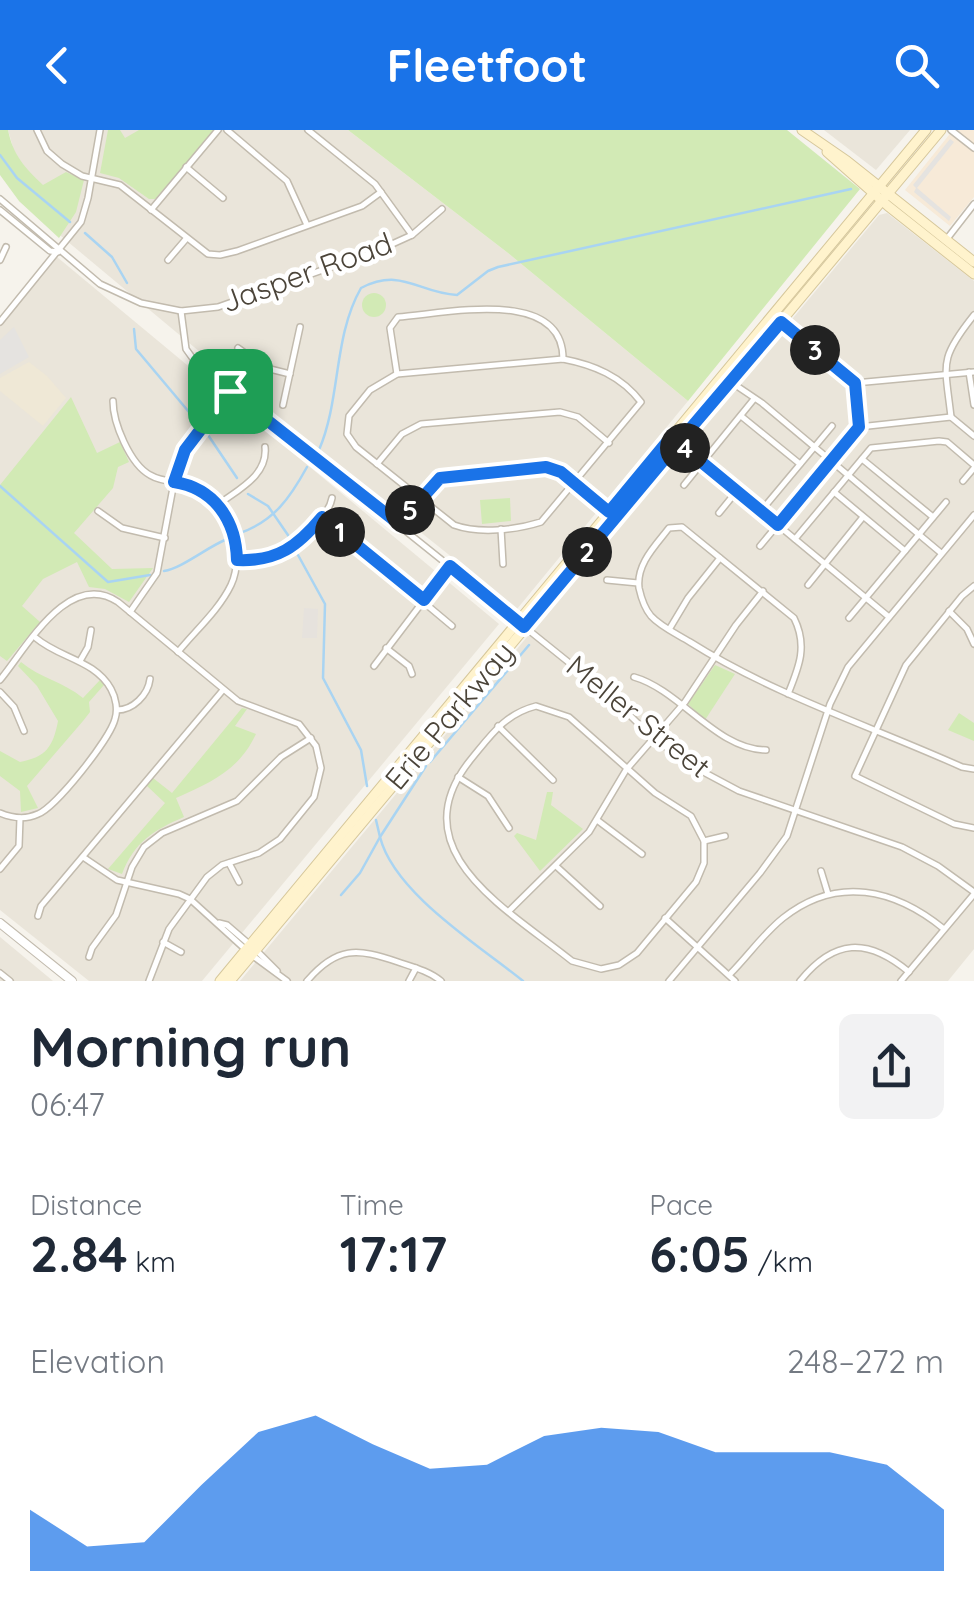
<!DOCTYPE html>
<meta charset="utf-8">
<style>
:root{--surface:#fff;--page:#f2f2f3;--text:#1f2937;--muted:#747a83;--accent:#1a73e8}
body{margin:0;font-family:Quicksand,sans-serif;background:var(--page);color:var(--text);height:100vh;display:flex;flex-direction:column;font-size:38px;white-space:nowrap}
*{box-sizing:border-box;margin:0}
p{font-size:32px;color:var(--muted)}
.icon{flex:none;width:55px;height:55px;fill:none;stroke:currentColor;stroke-width:2;stroke-linecap:round;stroke-linejoin:round}
.map{position:relative;height:851px;overflow:hidden}
.side{display:flex;flex-direction:column;background:var(--surface);flex:1}
.side>*{flex:none}
.pin{position:absolute;display:grid;place-items:center;width:85px;height:85px;color:#fff;margin:-42px;border-radius:20px;box-shadow:0 5px 15px #0006}
.km{position:absolute;width:50px;height:50px;margin:-25px;border-radius:50%;background:#222;color:#fff;font-size:28px;line-height:50px;text-align:center}
.round{display:grid;place-items:center;flex:none;width:105px;height:105px;border-radius:15px;background:var(--page)}
.summary{display:flex;align-items:center;justify-content:space-between;height:170px;padding:0 30px}
h1{font-size:55px;font-weight:700;line-height:75px}
.stats{display:grid;grid-template-columns:repeat(3,1fr);gap:15px;height:170px;padding:10px 30px}
.stats div{display:grid;align-content:center}
.stats b{font-size:50px;font-weight:700}
.stats small{font-size:28px;font-weight:400}
.stats p{font-size:28px}
.chart{height:280px;padding:20px 30px}
.chart p{display:flex;justify-content:space-between}
.chart svg{width:100%;height:180px;margin-top:10px;fill:var(--accent);opacity:.7}
header{display:flex;justify-content:space-between;align-items:center;height:130px;padding:0 30px;background:var(--accent);color:#fff;font-size:45px;font-weight:700}
.map>svg:first-child{display:block}
.residential{fill:#eae5da}
.commercial{fill:#f7ead8}
.industrial{fill:#e6e2dd}
.education{fill:#efe8d6}
.green{fill:#d2eab5}
.parking{fill:#e5e3e0}
.lines{fill:none;stroke-linecap:round;stroke-linejoin:round}
.stream{stroke:#a9d4f2;stroke-width:2.5}
.minor-casing{stroke:#c2bbae;stroke-width:8}
.tertiary-casing{stroke:#c2bbae;stroke-width:10}
.secondary-casing{stroke:#d6c79b;stroke-width:11}
.minor{stroke:#fff;stroke-width:5}
.tertiary{stroke:#fff;stroke-width:8}
.secondary{stroke:#fff3cd;stroke-width:9}
.route-casing{stroke:#fff;stroke-width:20}
.route{stroke:#1a73e8;stroke-width:12}
.labels{text-anchor:middle;stroke-width:9;stroke-linejoin:round;paint-order:stroke}
.street-label{font-size:30px;fill:#4b4439;stroke:#fff}
</style>
<header><svg class="icon" aria-label="back" viewBox="0 0 24 24"><path d="M15 5l-7 7 7 7"/></svg>Fleetfoot<svg class="icon" aria-label="search" viewBox="0 0 24 24"><circle cx="10" cy="10" r="6"/><path d="M15 15l6 6"/></svg></header>
<div class="map">
<svg width="974" height="851" viewBox="0 0 974 851">
<rect width="100%" height="100%" fill="#f6f3ec"/>
<g class="residential">
<path d="M8 0H348L508 123 688 271 517 479 315 318 19 71 23 36 14 21Z"/>
<path d="M824 0H910L876 40Z"/>
<path d="M887 83 974 151V819L948 851H240L879 85Z"/>
<path d="M57 127 499 494 202 851H89L0 780V196Z"/>
<path d="M0 807 53 851H0Z"/>
</g>
<path class="commercial" d="M953 0H974V67L950 96 905 60Z"/>
<path class="industrial" d="M304 478 318 479 317 508H302Z"/>
<path class="education" d="M29 232 47 246 66 268 43 296 0 261V248Z"/>
<g class="green">
<path d="M0 0H8C13 25 25 38 43 55L66 42 84 50 76 82 59 108 19 71 0 45Z"/>
<path d="M108 0H120L125 8 139 0H216L155 69H149L119 48 100 43Z"/>
<path d="M348 0H787L860 59 688 271 508 123Z"/>
<circle cx="374" cy="175" r="12"/>
<path d="M71 267 97 323 120 312 129 332 118 337 113 358 74 403 112 439 153 438 129 472 105 459 89 457 77 432 43 449 22 476 40 492 7 531 0 526V355Z"/>
<path d="M510 368 511 391 482 394 480 370Z"/>
<path d="M21 532C40 548 64 552 83 568L100 550 104 555 89 572 90 582 83 591 27 656 38 678 21 682 20 661 0 646V621L20 632C46 627 53 617 58 591L37 556 18 536Z"/>
<path d="M715 535 735 544 705 590 688 574Z"/>
<path d="M242 578 247 579 235 596 256 604C239 640 212 652 176 668L184 687C154 700 134 712 122 744L108 739 165 673 146 655 153 648 172 663Z"/>
<path d="M959 583 974 593V611L948 600Z"/>
<path d="M547 662H553L551 675 583 699 540 741 514 706 517 703 536 710Z"/>
</g>
<g class="parking">
<path d="M950 9 954 12 917 58 951 87 949 91 914 62 916 58 913 55Z"/>
<path d="M14 197 29 227 0 244V210Z"/>
</g>
<g class="lines">
<g class="stream">
<path d="M0 25 17 48 70 92"/>
<path d="M85 103 112 127 127 153"/>
<path d="M134 199 136 219 194 288"/>
<path d="M206 302 237 348"/>
<path d="M319 320C341 269 333 207 361 158 402 137 418 163 457 165L488 141 498 137 851 59"/>
<path d="M0 356 108 452 150 445"/>
<path d="M248 364 268 376 290 408"/>
<path d="M240 403C274 391 290 368 307 337"/>
<path d="M298 425 325 474 323 548 361 620 367 656"/>
<path d="M164 441C182 438 206 418 225 410"/>
<path d="M430 632 529 515"/>
<path d="M426 636 380 707C394 763 480 816 523 851"/>
<path d="M341 765 360 743 380 707 376 690"/>
</g>
<defs>
<g id="minor">
<path d="M37 0 47 21 62 34 82 46 120 55 208 124 220 125 237 121 362 76 381 62"/>
<path d="M227 0 287 51 307 95"/>
<path d="M308 0 375 54 412 105"/>
<path d="M951 0 974 18"/>
<path d="M186 37 223 68"/>
<path d="M0 69 100 154 141 173 181 181 218 177 379 120 412 105 442 79"/>
<path d="M0 80 50 121 58 122"/>
<path d="M151 80 218 0"/>
<path d="M946 110 974 74"/>
<path d="M0 130 6 117"/>
<path d="M168 130 186 109"/>
<path d="M181 181 186 219 196 233 518 491"/>
<path d="M772 185 855 253 974 242"/>
<path d="M0 192 81 92 88 68 100 0"/>
<path d="M238 218 266 238 290 244"/>
<path d="M563 229C594 235 621 246 641 272L541 392C516 400 479 404 454 395L356 317 347 304 349 286 370 260 397 244Z"/>
<path d="M969 242 974 275"/>
<path d="M397 244 390 198 398 187C444 184 563 156 563 229"/>
<path d="M722 246 762 273 941 423"/>
<path d="M855 253 859 297"/>
<path d="M113 271C113 293 130 334 150 345 163 353 180 351 195 356 230 369 246 423 231 455 219 480 195 501 178 522"/>
<path d="M283 275 300 197"/>
<path d="M741 286 800 334"/>
<path d="M951 287C945 233 938 230 974 185"/>
<path d="M951 287 974 306"/>
<path d="M679 313 889 487"/>
<path d="M862 329 933 387"/>
<path d="M377 334 402 304 421 294 560 282 578 287 609 313"/>
<path d="M963 351 974 338"/>
<path d="M684 355 754 269"/>
<path d="M834 362 905 421"/>
<path d="M219 374C239 359 268 345 265 317"/>
<path d="M98 381 122 398 165 408"/>
<path d="M761 381 832 296"/>
<path d="M719 383 736 362"/>
<path d="M322 387 452 496"/>
<path d="M399 394 440 348 546 337 561 342 608 381"/>
<path d="M501 399 503 434"/>
<path d="M795 409 871 318 939 311 947 312 974 335"/>
<path d="M760 416 859 297 951 287"/>
<path d="M237 430C271 432 293 421 315 395 323 386 330 379 332 368"/>
<path d="M607 450 638 453"/>
<path d="M808 455 863 387"/>
<path d="M974 456 962 466 906 535 855 646 954 694 974 698"/>
<path d="M949 481 967 499 974 514"/>
<path d="M130 482 157 443 175 347 185 319 253 231"/>
<path d="M849 488 946 372"/>
<path d="M526 498 608 564 653 608 694 637 739 661 902 717 938 736 974 762"/>
<path d="M670 498 688 468 720 428"/>
<path d="M386 518 409 536 412 544"/>
<path d="M80 531 88 517 91 500"/>
<path d="M374 536 450 436"/>
<path d="M634 547C680 560 717 620 766 620"/>
<path d="M0 550C27 517 69 439 118 472L238 571 299 594 316 616 321 638 314 667 280 709 259 723 222 735 207 747 169 799 149 851"/>
<path d="M0 562 14 577 24 601"/>
<path d="M788 564C799 537 808 516 794 488L682 397 669 398C656 415 636 434 639 458 641 467 645 479 651 486 661 497 677 504 690 512 774 565 871 596 962 637L974 639"/>
<path d="M536 576 569 587 655 663 691 686 704 711V733L696 752 637 823 619 835 601 839 572 831C509 780 396 720 472 628 491 605 505 584 536 576Z"/>
<path d="M117 580C133 580 148 565 150 549"/>
<path d="M498 596 553 650"/>
<path d="M458 647 488 666 509 698"/>
<path d="M0 683C12 688 25 690 38 684 56 677 110 609 115 589 118 580 116 568 111 559 95 530 59 528 36 508"/>
<path d="M597 690 642 724"/>
<path d="M704 711 725 706"/>
<path d="M83 727 117 750 179 764 190 769 245 819"/>
<path d="M229 733 239 752"/>
<path d="M556 736 600 776"/>
<path d="M0 739 19 716 20 688"/>
<path d="M821 741 828 764"/>
<path d="M509 781 589 702 626 640 685 572 736 495 763 461"/>
<path d="M38 786 41 776 223 560"/>
<path d="M665 788 735 851"/>
<path d="M219 793 227 795 249 814"/>
<path d="M163 812 181 822"/>
<path d="M257 821 277 841"/>
<path d="M253 826 287 851"/>
<path d="M89 827 92 818 116 785 132 737 144 717 162 703 237 671 281 627 311 608"/>
<path d="M0 843 10 851"/>
<path d="M730 844C748 826 763 804 783 788 837 745 895 759 944 799"/>
<path d="M307 851C337 816 357 818 398 832 413 837 429 841 441 851"/>
<path d="M409 851 416 838"/>
<path d="M669 851 760 743 787 706 830 574 848 537 974 385"/>
<path d="M800 851C834 809 867 807 909 842"/>
<path d="M901 851 974 764"/>
</g>
<path id="tertiary" d="M0 793 72 851"/>
<g id="secondary">
<path d="M802 0 847 31 974 132"/>
<path d="M827 22 888 76 974 144"/>
<path d="M220 851 926 0"/>
<path d="M230 851 941 0"/>
</g>
</defs>
<use href="#minor" class="minor-casing"/>
<use href="#tertiary" class="tertiary-casing"/>
<use href="#secondary" class="secondary-casing"/>
<use href="#minor" class="minor"/>
<use href="#tertiary" class="tertiary"/>
<use href="#secondary" class="secondary"/>
</g>
<g class="lines">
<defs>
<path id="route" d="M230 261 185 320 174 352C214 358 236 390 237 430 277 432 298 416 322 387L424 470 450 436 524 497 663 331 678 313 781 192 855 253 859 297 778 395 682 316 671 307 609 382 561 342 546 337 440 348 399 394 230 261"/>
</defs>
<use href="#route" class="route-casing"/>
<use href="#route" class="route"/>
</g>
<g class="labels">
<g class="street-label">
<text transform="translate(307 143) rotate(-20)" y="10">Jasper Road</text>
<text transform="translate(450 586) rotate(-50)" y="10">Erie Parkway</text>
<text transform="translate(638 587) rotate(39)" y="10">Meller Street</text>
</g>
</g>
</svg>
<div class="pin" style="left:230px;top:261px;background:#1e9e55"><svg class="icon" aria-label="arrive" viewBox="0 0 24 24"><path d="M6 21V4h12l-3 4 3 4H6"/></svg></div>
<b class="km" style="left:340px;top:402px">1</b>
<b class="km" style="left:587px;top:422px">2</b>
<b class="km" style="left:815px;top:220px">3</b>
<b class="km" style="left:685px;top:318px">4</b>
<b class="km" style="left:410px;top:380px">5</b>
</div>
<section class="side">
<div class="summary"><div><h1>Morning run</h1><p>06:47</p></div><a class="round"><svg class="icon" aria-label="share" viewBox="0 0 24 24"><path d="M12 15V3M7 8l5-5 5 5M5 13v7h14v-7"/></svg></a></div>
<div class="stats">
<div><p>Distance</p><b>2.84<small> km</small></b></div>
<div><p>Time</p><b>17:17</b></div>
<div><p>Pace</p><b>6:05<small> /km</small></b></div>
</div>
<div class="chart"><p><span>Elevation</span>248–272 m</p>
<svg viewBox="0 0 160 44" preserveAspectRatio="none"><path d="M0 44V29L10 38L20 37L30 23L40 10L50 6L60 13L70 19L80 18L90 11L100 9L110 10L120 15L130 15L140 15L150 18L160 29V44z"/></svg>
</div>
</section>
